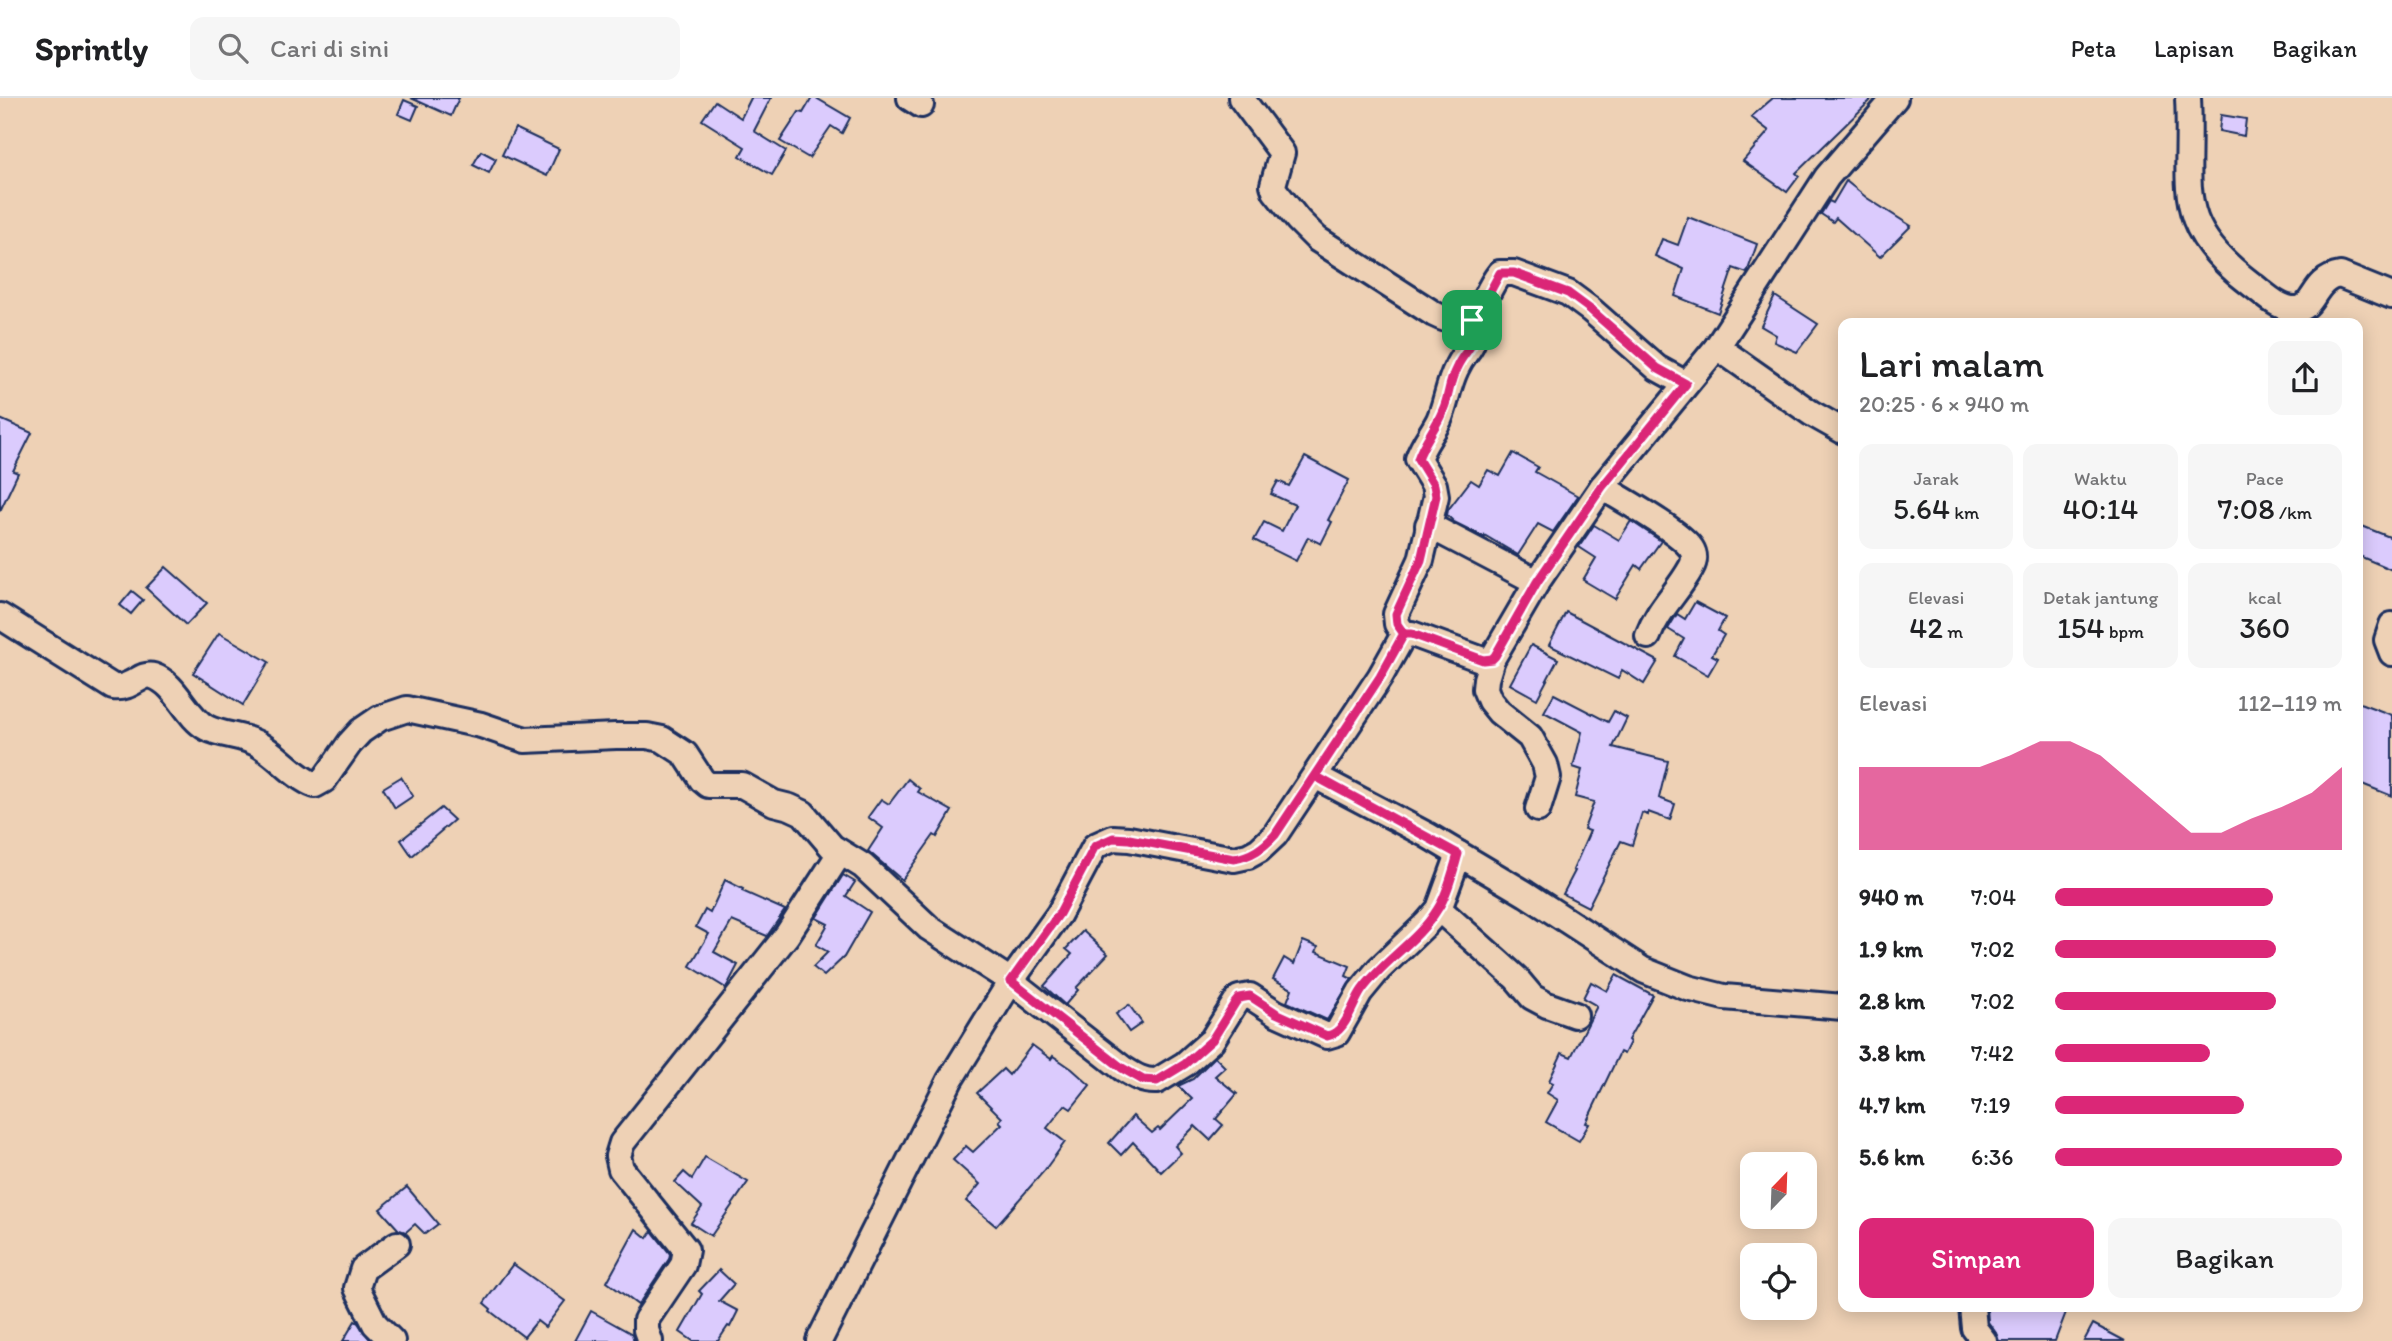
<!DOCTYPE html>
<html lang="id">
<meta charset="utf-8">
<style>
:root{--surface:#fff;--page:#f6f6f6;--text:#202124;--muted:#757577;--line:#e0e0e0;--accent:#db2777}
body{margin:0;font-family:Itim,sans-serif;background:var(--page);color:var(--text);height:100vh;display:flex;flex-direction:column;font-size:26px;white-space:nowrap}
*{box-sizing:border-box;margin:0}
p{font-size:23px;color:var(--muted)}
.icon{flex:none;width:38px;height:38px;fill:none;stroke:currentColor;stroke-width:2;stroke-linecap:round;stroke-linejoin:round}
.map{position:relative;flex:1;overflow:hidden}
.details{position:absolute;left:1838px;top:220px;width:525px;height:994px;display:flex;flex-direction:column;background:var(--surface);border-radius:14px;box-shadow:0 4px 18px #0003}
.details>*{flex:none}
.needle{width:46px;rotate:23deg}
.controls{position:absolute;left:1740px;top:1054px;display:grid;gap:14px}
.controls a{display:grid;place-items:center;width:77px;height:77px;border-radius:14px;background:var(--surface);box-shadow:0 4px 18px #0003;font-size:35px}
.pin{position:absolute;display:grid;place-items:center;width:60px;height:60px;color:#fff;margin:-30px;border-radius:14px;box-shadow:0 4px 10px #0006}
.round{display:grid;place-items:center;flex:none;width:74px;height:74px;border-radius:14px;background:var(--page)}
.headline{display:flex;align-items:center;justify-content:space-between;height:119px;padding:0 21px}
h1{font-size:38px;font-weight:600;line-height:52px}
.figures{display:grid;grid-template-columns:repeat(3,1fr);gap:10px;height:119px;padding:7px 21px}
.figures div{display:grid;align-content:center;border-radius:14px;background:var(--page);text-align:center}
.figures b{font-size:30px;font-weight:600}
.figures small{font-size:19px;font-weight:400}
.figures p{font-size:19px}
.chart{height:196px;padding:14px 21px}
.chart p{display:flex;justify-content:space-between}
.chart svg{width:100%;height:126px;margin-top:7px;fill:var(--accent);opacity:.7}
.button{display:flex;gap:14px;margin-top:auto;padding:14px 21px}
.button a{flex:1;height:80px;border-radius:14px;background:var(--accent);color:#fff;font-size:28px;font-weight:600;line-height:80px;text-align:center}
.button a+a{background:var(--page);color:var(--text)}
ul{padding:0 21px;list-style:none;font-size:23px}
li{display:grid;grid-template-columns:112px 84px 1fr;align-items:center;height:52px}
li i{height:18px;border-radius:9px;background:var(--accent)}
header{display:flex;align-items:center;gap:42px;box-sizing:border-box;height:98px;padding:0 35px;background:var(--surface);border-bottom:2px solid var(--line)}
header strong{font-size:33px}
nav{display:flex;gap:38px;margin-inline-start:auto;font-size:24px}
.search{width:490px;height:63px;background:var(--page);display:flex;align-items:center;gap:18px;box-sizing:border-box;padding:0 24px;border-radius:14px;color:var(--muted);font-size:26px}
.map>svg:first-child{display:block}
.building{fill:#dbcbfd;stroke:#1b2f5e;stroke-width:2}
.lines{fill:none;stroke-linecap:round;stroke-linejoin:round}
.minor-casing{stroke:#1b2f5e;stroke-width:30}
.minor{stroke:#eed1b5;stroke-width:24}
.route-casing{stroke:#fff;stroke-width:14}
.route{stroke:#db2777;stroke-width:9}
</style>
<header>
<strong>Sprintly</strong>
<div class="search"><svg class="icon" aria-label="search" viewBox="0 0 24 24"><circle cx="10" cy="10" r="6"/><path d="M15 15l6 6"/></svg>Cari di sini</div>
<nav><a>Peta</a><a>Lapisan</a><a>Bagikan</a></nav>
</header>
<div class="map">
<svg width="2392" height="1243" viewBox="0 0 2392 1243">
<rect width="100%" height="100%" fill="#eed1b5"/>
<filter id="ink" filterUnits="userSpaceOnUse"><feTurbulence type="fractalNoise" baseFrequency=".0143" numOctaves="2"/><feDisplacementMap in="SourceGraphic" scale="14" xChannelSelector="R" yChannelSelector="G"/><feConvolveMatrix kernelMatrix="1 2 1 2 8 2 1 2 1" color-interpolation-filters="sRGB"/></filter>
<g filter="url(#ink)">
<g class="building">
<path d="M411 0H459L451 18Z"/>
<path d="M751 0H771L754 33 786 53 772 77 740 58 745 49 702 22 715 3 741 20Z"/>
<path d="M812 0H816L850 20 842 35 831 28 809 60 780 43 799 14 803 15Z"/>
<path d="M1773 0H1873L1796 75 1799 78 1787 94 1743 63 1769 33 1751 19Z"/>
<path d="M404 2 418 8 412 22 398 16Z"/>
<path d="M2221 17 2246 21 2244 38 2219 33Z"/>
<path d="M515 30 559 51 547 78 502 57Z"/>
<path d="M481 53 496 61 489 75 473 67Z"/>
<path d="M1846 83 1867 100 1911 128 1880 159 1836 120 1833 124 1821 116 1829 103 1833 105Z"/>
<path d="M1688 119 1757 146 1747 175 1733 170 1718 215 1675 198 1684 171 1655 158 1662 141 1678 147Z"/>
<path d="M1775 198 1818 226 1797 254 1774 244 1776 237 1761 228Z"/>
<path d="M0 321 32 335 13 373 18 375 0 413Z"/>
<path d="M1513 355 1538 369 1535 374 1578 398 1553 434 1538 426 1518 457 1484 437V439L1454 424 1447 417 1448 412 1471 382 1479 387 1488 372 1500 378Z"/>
<path d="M1305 359 1349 382 1328 422 1332 424 1321 446 1308 439 1296 463 1254 442 1264 424 1282 433 1295 407 1271 396 1278 383 1289 388Z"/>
<path d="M1631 423 1661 443 1641 471 1636 467 1615 501 1583 482 1596 460 1579 449 1594 427 1619 442Z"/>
<path d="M2362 428 2392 440V472L2357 457V439Z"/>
<path d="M166 469 207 505 186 527 146 490Z"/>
<path d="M132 493 143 502 131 516 120 507Z"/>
<path d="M1695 504 1725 520 1718 533 1724 537 1712 557 1718 560 1708 577 1675 558 1684 541 1668 531 1677 516 1685 521Z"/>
<path d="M1566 514 1658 563 1644 586 1622 572 1618 581 1549 547Z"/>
<path d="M219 535 269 564 243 607 193 575Z"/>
<path d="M1531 547 1558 561 1537 601 1510 586Z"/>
<path d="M1554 596 1608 624 1614 613 1627 620 1613 649 1668 663 1659 700 1675 706 1670 722 1648 714V717L1642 715 1632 747 1621 743 1588 809 1563 796 1575 773 1573 772 1590 733 1584 731 1594 704 1575 699 1582 672 1573 669 1582 634 1544 614Z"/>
<path d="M2357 604 2392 617V698L2357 684Z"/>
<path d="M401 679 413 698 395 710 383 690Z"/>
<path d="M908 681 920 691 918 694 952 713 937 739 934 737 902 782 868 753 883 730 868 719 881 701 889 706Z"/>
<path d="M441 710 454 722 412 758 401 742Z"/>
<path d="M843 777 855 784 846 798 870 814 844 859 824 878 813 869 828 854 816 847 828 826 816 820Z"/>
<path d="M725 782 743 791 742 793 785 812 767 838 732 823 714 854 738 867 726 890 690 868 709 836 696 829 705 812 710 815Z"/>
<path d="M1083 833 1108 856 1076 890 1078 892 1065 907 1044 888 1072 856 1066 851Z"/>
<path d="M1303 843 1318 849 1316 854 1350 868 1346 878 1352 881 1327 922 1287 904 1292 891 1273 881 1284 860 1294 866Z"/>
<path d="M1616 877 1653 897 1628 942 1630 944 1624 956 1620 954 1586 1025 1589 1026 1579 1043 1546 1024 1558 1002 1547 995 1553 985 1549 983 1562 955 1571 959 1597 908 1583 900 1591 884 1607 893Z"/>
<path d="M1129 907 1142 925 1129 934 1116 916Z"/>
<path d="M1032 947 1051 961 1053 958 1072 971 1090 987 1071 1011 1065 1007 1047 1030 1065 1044 1044 1073 996 1128 966 1103 980 1086 953 1062 966 1048 973 1054 1002 1026 999 1023 1002 1020 977 995 1003 971 1009 977Z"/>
<path d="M1215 959 1225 969 1215 978 1237 996 1216 1021 1223 1027 1210 1042 1195 1028 1175 1048 1181 1055 1161 1074 1133 1044 1121 1057 1109 1045 1133 1018 1152 1035 1158 1030 1160 1032 1192 1001 1178 988 1193 981Z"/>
<path d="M705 1059 748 1084 711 1138 691 1125 702 1109 675 1084 684 1074 692 1081Z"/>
<path d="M407 1089 438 1126 425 1136 415 1126 406 1134 399 1132 380 1111Z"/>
<path d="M636 1131 647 1140 652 1133 670 1156 669 1161 638 1207 607 1184Z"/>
<path d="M513 1166 565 1203 545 1229 537 1223 524 1239 490 1213 491 1211 484 1205Z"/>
<path d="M719 1172 734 1186 719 1203 738 1213 730 1229 728 1228 718 1243H693L680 1234 702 1196 699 1193Z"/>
<path d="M1987 1209H2068L2055 1243H1999L1996 1235 1988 1224Z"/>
<path d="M591 1213 632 1236 634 1243H575Z"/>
<path d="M355 1223 358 1225 371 1243H343Z"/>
<path d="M2093 1226 2125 1243H2084Z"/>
</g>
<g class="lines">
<defs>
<g id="minor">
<path d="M910 0 921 7"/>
<path d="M1241 0 1282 55 1273 87 1275 93 1298 122 1317 141 1434 216C1483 241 1477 203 1500 175H1514L1568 195 1591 212 1657 270 1686 286"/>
<path d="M2188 0C2193 89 2169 124 2251 186 2265 196 2279 212 2297 211 2315 210 2313 181 2340 177L2392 198"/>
<path d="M1717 249 1811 315 1843 333"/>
<path d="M1602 389C1623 402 1678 432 1691 450 1695 456 1695 463 1691 470 1678 494 1658 511 1648 538"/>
<path d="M1428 427 1537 484"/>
<path d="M0 518 113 589C131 592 141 574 153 578 177 586 185 618 207 630 223 638 243 637 258 646 278 657 294 679 315 687L324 682 350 645 361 633 380 620 407 611 481 627 525 642 616 638H647L662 641 685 656 702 682 708 687H742L774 705 790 709 803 715 832 749 863 768 929 830 1011 883 1122 970C1133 977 1143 984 1157 983L1185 966 1212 942 1235 905 1239 900 1250 898 1276 915 1327 938 1337 935 1360 894 1379 871 1426 826 1439 811 1459 756"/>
<path d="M2392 527 2387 542 2392 555"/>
<path d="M1404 536 1397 526 1396 516 1421 462 1436 398 1434 387 1418 361C1423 346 1432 336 1439 322 1446 306 1448 287 1456 271 1466 248 1478 251 1472 222"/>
<path d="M1492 561 1486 581 1485 591 1490 603 1499 614 1530 639 1545 666 1548 679 1538 711"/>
<path d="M1315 678 1427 737 1526 796 1643 872 1688 890 1724 899 1843 909"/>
<path d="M1439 811 1516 880 1532 899 1547 907 1575 917"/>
<path d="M1972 1209 1974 1230 1984 1243"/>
<path d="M392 1243 375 1226 357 1190 363 1171 397 1146"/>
<path d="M650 1243 646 1232V1222L683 1167 686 1152 621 1071 618 1058 622 1045 787 837 840 755"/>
<path d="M819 1243 950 982 1011 883 1059 816 1095 748 1113 740 1129 741 1234 761 1248 758 1259 752 1275 737 1380 579 1404 536H1412L1483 562 1492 561 1537 484 1602 389 1717 249 1827 79 1895 0"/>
</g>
</defs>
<use href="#minor" class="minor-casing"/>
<use href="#minor" class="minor"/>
</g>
</g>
<g class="lines" filter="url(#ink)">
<defs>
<path id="route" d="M1472 222C1478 251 1466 248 1456 271 1449 284 1449 299 1443 312 1436 330 1424 343 1418 361L1434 387 1436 398 1421 462 1396 516 1397 526 1404 536 1380 579 1275 737C1263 750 1252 758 1234 761L1129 741 1113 740 1095 748 1059 816 1011 883 1122 970 1143 982 1157 983 1185 966 1212 942 1235 905 1239 900 1250 898 1276 915 1327 938C1346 935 1352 906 1362 892 1384 862 1418 843 1437 812 1447 798 1453 773 1458 756L1315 678 1380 579 1402 539 1404 536H1412L1483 562 1492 561 1495 558 1537 484 1602 389 1686 286 1657 270 1591 212 1568 195 1514 175H1500L1479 214 1472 222"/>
</defs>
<use href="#route" class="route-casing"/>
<use href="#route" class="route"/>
</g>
</svg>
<div class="controls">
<a><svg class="needle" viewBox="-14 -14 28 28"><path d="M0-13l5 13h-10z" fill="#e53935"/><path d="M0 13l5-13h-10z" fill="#757577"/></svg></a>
<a><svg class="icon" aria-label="locate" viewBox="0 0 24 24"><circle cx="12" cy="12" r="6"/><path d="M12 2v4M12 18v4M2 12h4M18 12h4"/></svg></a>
</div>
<div class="pin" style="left:1472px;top:222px;background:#1e9e55"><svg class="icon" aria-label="arrive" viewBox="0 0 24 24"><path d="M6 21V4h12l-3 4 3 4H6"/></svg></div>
<section class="details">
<div class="headline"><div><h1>Lari malam</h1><p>20:25 · 6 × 940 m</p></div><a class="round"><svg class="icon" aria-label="share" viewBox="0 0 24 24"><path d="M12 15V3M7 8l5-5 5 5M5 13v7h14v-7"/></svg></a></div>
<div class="figures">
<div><p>Jarak</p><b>5.64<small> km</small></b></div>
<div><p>Waktu</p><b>40:14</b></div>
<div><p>Pace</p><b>7:08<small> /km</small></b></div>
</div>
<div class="figures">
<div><p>Elevasi</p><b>42<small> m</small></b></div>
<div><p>Detak jantung</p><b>154<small> bpm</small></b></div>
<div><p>kcal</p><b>360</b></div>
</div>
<div class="chart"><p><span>Elevasi</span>112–119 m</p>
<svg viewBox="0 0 160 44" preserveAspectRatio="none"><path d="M0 44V15L10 15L20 15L30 15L40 15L50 11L60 6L70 6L80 11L90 20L100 29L110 38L120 38L130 33L140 29L150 24L160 15V44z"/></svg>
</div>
<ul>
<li><b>940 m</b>7:04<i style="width:76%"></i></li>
<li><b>1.9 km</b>7:02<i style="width:77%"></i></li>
<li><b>2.8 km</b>7:02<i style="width:77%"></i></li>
<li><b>3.8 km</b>7:42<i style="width:54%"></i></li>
<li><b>4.7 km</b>7:19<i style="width:66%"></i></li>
<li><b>5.6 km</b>6:36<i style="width:100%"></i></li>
</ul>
<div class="button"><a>Simpan</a><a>Bagikan</a></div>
</section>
</div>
